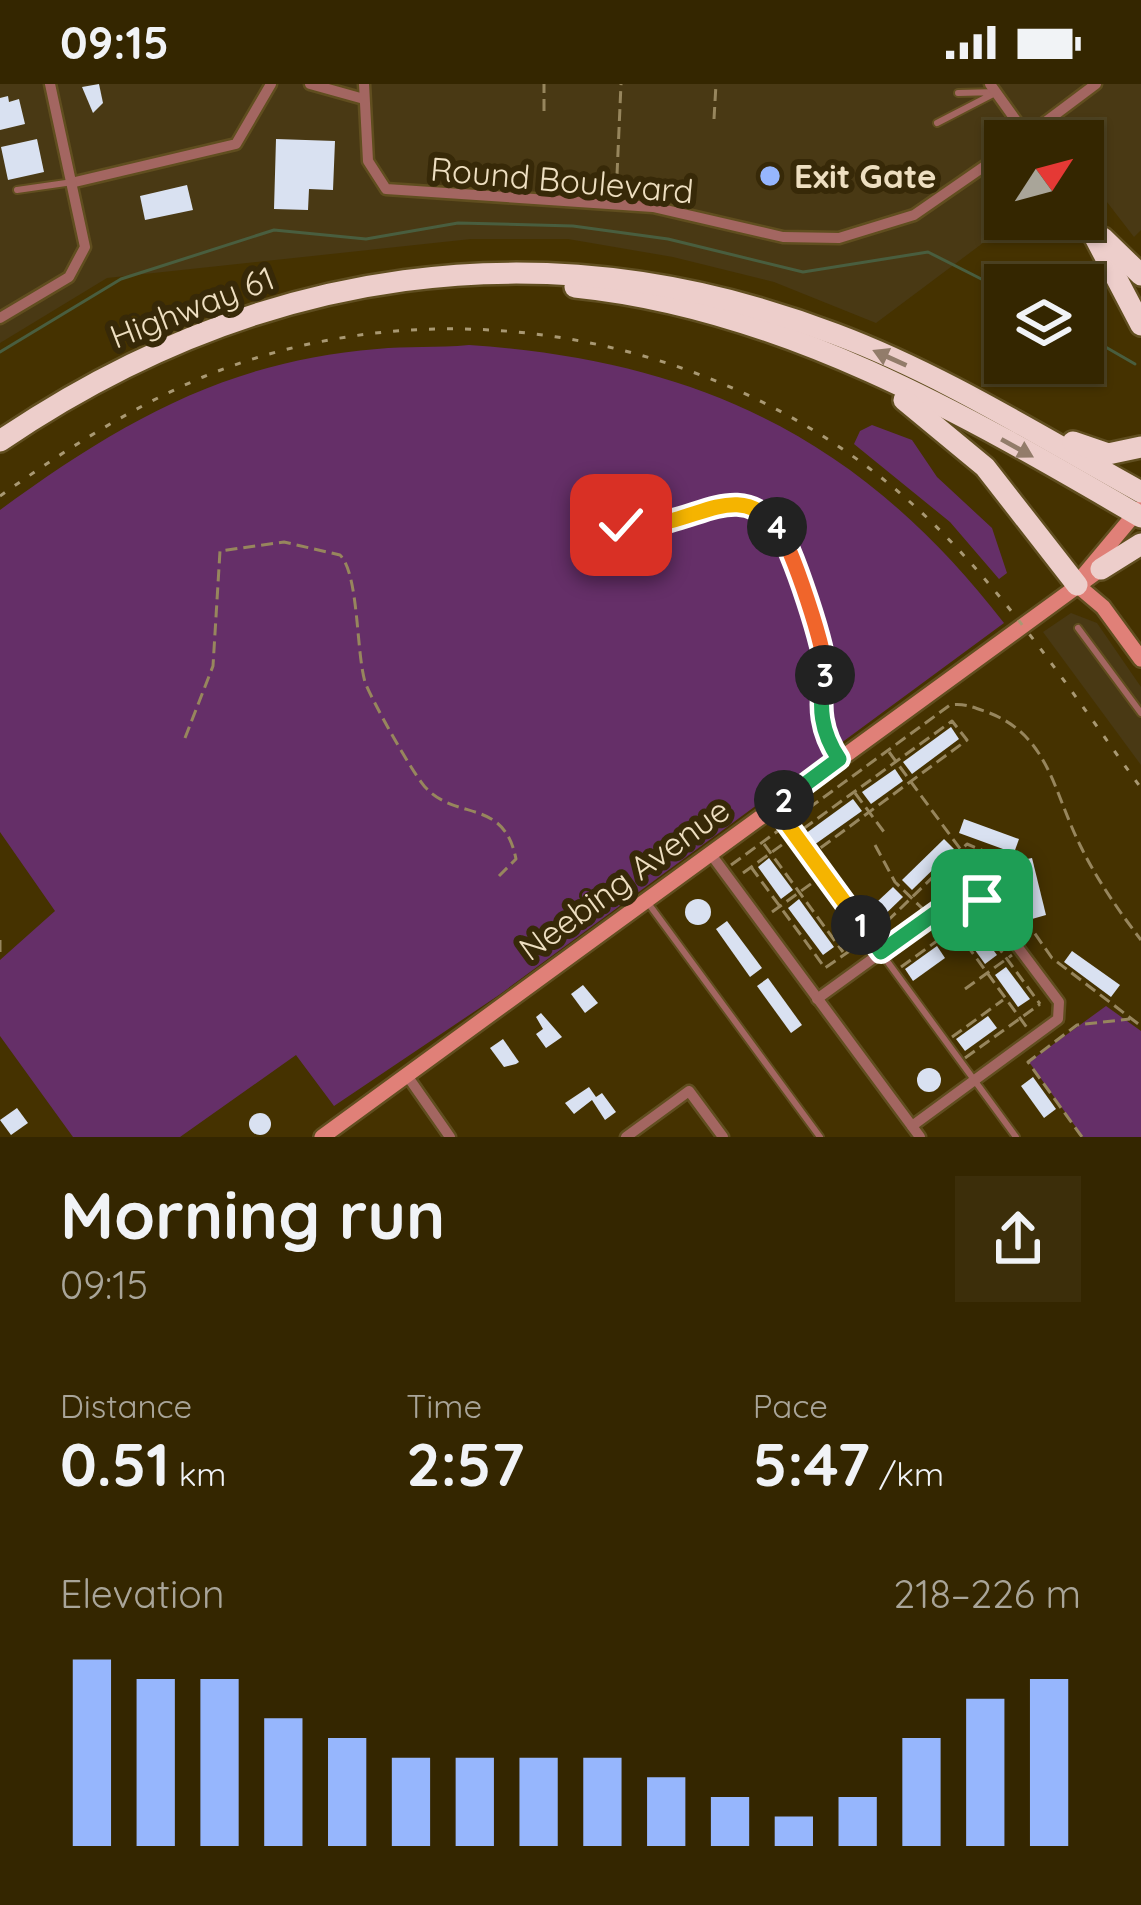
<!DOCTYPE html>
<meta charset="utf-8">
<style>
:root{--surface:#342600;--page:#3c2e0a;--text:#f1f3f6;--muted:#a9a599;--line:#4e4322;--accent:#96b6fd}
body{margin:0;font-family:Quicksand,sans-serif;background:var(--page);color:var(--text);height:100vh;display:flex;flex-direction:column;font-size:45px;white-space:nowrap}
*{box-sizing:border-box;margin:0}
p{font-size:39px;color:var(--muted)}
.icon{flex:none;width:66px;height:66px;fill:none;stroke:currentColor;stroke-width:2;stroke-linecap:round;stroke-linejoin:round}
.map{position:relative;height:1053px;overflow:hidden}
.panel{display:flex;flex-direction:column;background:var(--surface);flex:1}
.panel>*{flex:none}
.needle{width:78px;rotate:54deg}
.tools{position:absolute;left:984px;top:36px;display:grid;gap:24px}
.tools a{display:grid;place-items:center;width:120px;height:120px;border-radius:0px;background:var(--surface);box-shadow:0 3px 9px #0004,0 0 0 3px var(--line);font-size:60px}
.pin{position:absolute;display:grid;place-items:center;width:102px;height:102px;color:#fff;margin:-51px;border-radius:24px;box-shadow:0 6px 18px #0006}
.km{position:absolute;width:60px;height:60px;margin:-30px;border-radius:50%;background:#222;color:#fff;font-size:33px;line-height:60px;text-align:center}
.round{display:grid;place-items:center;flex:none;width:126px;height:126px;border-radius:0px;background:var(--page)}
.headline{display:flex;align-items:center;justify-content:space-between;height:204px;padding:0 60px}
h1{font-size:66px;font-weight:700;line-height:90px}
.stats{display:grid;grid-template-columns:repeat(3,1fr);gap:18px;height:204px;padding:12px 60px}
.stats div{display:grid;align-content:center}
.stats b{font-size:60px;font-weight:700}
.stats small{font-size:33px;font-weight:400}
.stats p{font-size:33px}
.chart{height:336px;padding:24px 60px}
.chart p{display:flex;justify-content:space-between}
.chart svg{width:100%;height:216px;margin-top:12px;stroke:var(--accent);stroke-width:6}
.status{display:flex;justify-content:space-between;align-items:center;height:84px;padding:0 60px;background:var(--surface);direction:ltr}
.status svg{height:33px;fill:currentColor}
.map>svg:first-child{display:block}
.built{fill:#493914}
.green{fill:#652f68}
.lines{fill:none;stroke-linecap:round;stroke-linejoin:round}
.stream{stroke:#495e3f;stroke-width:3}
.building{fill:#d9e1f1}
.lane-casing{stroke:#604e1f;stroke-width:10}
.street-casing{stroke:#604e1f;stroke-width:15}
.secondary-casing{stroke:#604e1f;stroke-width:20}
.highway-casing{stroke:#604e1f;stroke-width:26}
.path{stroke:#97865d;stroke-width:3;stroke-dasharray:12 6;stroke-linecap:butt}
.lane{stroke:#a36661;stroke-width:6}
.street{stroke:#a36661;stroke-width:10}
.secondary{stroke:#e08078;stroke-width:15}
.highway{stroke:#edcecb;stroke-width:21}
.rail{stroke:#a99973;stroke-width:3;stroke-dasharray:6 12;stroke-linecap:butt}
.oneway{fill:#927c6a}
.split-1-casing{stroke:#fff;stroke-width:24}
.split-2-casing{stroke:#fff;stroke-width:24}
.split-3-casing{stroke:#fff;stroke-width:24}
.split-4-casing{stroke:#fff;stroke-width:24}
.split-5-casing{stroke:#fff;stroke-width:24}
.split-1{stroke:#22a559;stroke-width:15}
.split-2{stroke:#f5b400;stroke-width:15}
.split-3{stroke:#22a559;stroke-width:15}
.split-4{stroke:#f0652b;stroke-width:15}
.split-5{stroke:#f5b400;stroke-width:15}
.poi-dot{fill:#96b6fd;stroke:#372908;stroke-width:4.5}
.labels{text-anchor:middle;stroke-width:12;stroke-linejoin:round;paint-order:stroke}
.poi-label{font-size:33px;font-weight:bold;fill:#eedfc1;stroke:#372908;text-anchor:start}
.street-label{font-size:33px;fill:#eedfc1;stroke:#372908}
</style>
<div class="status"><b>09:15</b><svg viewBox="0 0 49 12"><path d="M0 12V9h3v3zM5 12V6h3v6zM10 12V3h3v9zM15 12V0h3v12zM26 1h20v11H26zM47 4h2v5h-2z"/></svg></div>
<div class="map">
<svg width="1141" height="1053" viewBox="0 0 1141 1053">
<rect width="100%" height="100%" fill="#453200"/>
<g class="built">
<path d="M0 0H1141V146L1134 153 1083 87V57H1005V135H1015L876 239 774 198 673 173 568 155H471L107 194 0 259Z"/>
<path d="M1071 529 1097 539 1141 603V681L1043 548Z"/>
</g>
<g class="green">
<path d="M469 261C699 277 861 354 1004 539L499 911 334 1022 296 971 180 1053H73L0 952V876L55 827 0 748V426C119 339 226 277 377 265 407 262 438 264 469 261Z"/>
<path d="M872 341 912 356 937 393 992 444 1007 489 999 495 950 438 854 360 860 347Z"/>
<path d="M1106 922 1141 947V1053H1083L1029 978Z"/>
</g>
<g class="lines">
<g class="stream">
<path d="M1083 250 1135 280"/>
<path d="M0 268 121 195 274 146 366 155 458 139 573 142 668 155 803 188 928 168 1005 207"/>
</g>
</g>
<g class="building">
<path d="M99 0 103 19 93 29 82 3Z"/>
<path d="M8 12 9 18 19 15 25 40 0 46V14Z"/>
<path d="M37 55 44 88 8 96 1 63Z"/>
<path d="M276 55 335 57 333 106 309 105 308 126 274 125Z"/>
<path d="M187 101 193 126 145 136 140 112Z"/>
<path d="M951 643 959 655 912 690 903 678Z"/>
<path d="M895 685 903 697 871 720 862 708Z"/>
<path d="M853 715 862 727 814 761 805 750Z"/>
<path d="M964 735 1019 755 1014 769 959 749Z"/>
<path d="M944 755 954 765 912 806 902 796Z"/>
<path d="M769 774 793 806 781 815 758 783Z"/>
<path d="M1032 774 1046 831 1032 835 1018 777Z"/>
<path d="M893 803 903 813 874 841 864 830Z"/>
<path d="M799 815 834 863 823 871 788 824Z"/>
<circle cx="698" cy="828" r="13"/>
<path d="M727 837 762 884 750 893 716 845Z"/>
<path d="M973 839 997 871 985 880 962 848Z"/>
<path d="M937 862 945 874 913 897 905 885Z"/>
<path d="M1072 867 1120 901 1111 913 1064 878Z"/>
<path d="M1006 883 1030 915 1018 923 995 891Z"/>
<path d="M768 894 802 941 791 949 757 902Z"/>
<path d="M583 901 598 919 585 929 571 910Z"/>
<path d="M541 929 562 953 546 964 536 950 543 945 536 933Z"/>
<path d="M988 932 997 944 965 967 956 955Z"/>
<path d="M503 955 519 978 516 980 504 983 490 964Z"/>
<circle cx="929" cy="996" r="12"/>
<path d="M1033 993 1056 1025 1044 1034 1021 1002Z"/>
<path d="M589 1003 596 1013 602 1009 616 1028 605 1036 592 1016 574 1030 565 1019Z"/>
<path d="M17 1024 28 1039 11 1051 0 1036Z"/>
<circle cx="260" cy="1040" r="11"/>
</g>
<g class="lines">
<defs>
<g id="lane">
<path d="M937 39 997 8 958 9"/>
<path d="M17 106 73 98"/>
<path d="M1078 544 1141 629"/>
<path d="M777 727 1016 1053"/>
<path d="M648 819 820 1053"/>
</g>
<g id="street">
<path d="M310 0 364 15"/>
<path d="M364 0 368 77 386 105 653 123 783 153 839 154 914 131 1005 68"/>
<path d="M990 0 1030 56"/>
<path d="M1020 57 1096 0"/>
<path d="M75 98 236 60 271 0"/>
<path d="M0 234 69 193 85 163 50 0"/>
<path d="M710 769 920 1053"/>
<path d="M817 915 966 807 979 811 1059 918 1058 935 912 1042"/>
<path d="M406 990 450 1053"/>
<path d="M626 1053 689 1007 723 1053"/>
</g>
<g id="secondary">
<path d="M1078 498 1139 425"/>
<path d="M1077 501 1103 523 1141 575"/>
<path d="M322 1053 1105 482"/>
</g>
<g id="highway">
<path d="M1088 140 1141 241"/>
<path d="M1103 154 1141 191"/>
<path d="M575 203C781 224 965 330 1141 433"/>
<path d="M904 316 985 383 1077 501"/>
<path d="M0 357C256 183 544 139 835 250 942 290 1041 353 1141 408"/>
<path d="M1073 358 1108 370 1141 363"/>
<path d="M1101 485 1141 460"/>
</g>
</defs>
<use href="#lane" class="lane-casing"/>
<use href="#street" class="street-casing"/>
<use href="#secondary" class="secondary-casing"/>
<use href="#highway" class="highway-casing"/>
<g class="path">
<path d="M544 27V0"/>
<path d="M714 35 716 0"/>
<path d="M617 91 621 0"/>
<path d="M571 438 660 439 733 417 770 434 787 454 825 568 821 632 832 664"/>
<path d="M185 654 213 582 220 467 284 458 340 471C359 490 356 567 365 598 371 615 414 692 426 704 457 737 504 714 516 775L499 792"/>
<path d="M889 668 961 766V797"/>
<path d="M855 709 887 752"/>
<path d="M794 735 950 621C964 619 973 623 987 628 1049 651 1053 707 1080 761 1096 794 1118 826 1141 856"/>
<path d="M803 745 952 637 967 656 819 765"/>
<path d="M764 760 843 868"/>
<path d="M875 761 895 798 924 826"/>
<path d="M731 781 782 744"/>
<path d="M751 783 825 884 861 859"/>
<path d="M743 789 790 755"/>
<path d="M990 808 1010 783"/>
<path d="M772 828 819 794"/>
<path d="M945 831 1028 945"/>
<path d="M874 850 967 760 1008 777 1026 837 1052 874 1141 942"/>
<path d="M0 856V868"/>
<path d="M901 883 974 830 1040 920"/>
<path d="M965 905 1012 871"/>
<path d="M952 953 1003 916"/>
<path d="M965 974 1040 920"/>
<path d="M1082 1053 1028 978 1077 941 1130 935"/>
</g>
<use href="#lane" class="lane"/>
<use href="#street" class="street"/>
<use href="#secondary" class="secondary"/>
<use href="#highway" class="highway"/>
<path class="rail" d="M0 412C65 366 130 324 203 293 434 198 712 247 901 410 996 492 1067 602 1141 704"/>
</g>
<defs><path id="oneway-solid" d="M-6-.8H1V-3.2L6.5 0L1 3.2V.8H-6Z" transform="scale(3)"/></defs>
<g class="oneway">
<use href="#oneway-solid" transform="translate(890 274) rotate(-156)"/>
<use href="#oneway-solid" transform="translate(1017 364) rotate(29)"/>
</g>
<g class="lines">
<defs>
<path id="split-1" d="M861 841 881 868 966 807 982 816"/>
<path id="split-2" d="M784 716 774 722 861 841"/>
<path id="split-3" d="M784 716 839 675C821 648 818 623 825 591"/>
<path id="split-4" d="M777 443C790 458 829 573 825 591"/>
<path id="split-5" d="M621 441C637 440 654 441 670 437 711 427 744 403 777 443"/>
</defs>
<use href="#split-1" class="split-1-casing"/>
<use href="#split-2" class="split-2-casing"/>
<use href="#split-3" class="split-3-casing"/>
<use href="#split-4" class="split-4-casing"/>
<use href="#split-5" class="split-5-casing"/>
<use href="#split-1" class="split-1"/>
<use href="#split-2" class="split-2"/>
<use href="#split-3" class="split-3"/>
<use href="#split-4" class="split-4"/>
<use href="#split-5" class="split-5"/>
</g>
<circle class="poi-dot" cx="770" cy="92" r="12"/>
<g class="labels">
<g class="poi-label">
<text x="794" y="104">Exit Gate</text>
</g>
<g class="street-label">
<text transform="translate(562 96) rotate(5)" y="12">Round Boulevard</text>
<text transform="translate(192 223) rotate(-21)" y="12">Highway 61</text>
<text transform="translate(624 795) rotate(-36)" y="12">Neebing Avenue</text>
</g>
</g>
</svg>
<div class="tools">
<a><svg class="needle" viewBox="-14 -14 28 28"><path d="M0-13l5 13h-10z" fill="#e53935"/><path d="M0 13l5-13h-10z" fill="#a9a599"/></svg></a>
<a><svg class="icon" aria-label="layers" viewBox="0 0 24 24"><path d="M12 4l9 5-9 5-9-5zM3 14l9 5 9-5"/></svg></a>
</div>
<div class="pin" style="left:982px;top:816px;background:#1e9e55"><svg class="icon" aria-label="arrive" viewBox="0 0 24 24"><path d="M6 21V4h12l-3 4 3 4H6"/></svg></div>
<div class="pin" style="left:621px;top:441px;background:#d93025"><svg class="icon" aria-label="check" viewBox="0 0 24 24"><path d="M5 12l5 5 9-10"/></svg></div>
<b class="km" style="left:861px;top:841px">1</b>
<b class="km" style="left:784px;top:716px">2</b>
<b class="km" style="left:825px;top:591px">3</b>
<b class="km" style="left:777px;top:443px">4</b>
</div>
<section class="panel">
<div class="headline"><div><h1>Morning run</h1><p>09:15</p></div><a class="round"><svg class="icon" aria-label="share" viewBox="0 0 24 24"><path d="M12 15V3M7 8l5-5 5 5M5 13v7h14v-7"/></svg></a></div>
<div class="stats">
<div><p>Distance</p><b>0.51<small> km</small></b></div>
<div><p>Time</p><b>2:57</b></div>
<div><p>Pace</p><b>5:47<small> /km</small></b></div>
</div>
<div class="chart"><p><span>Elevation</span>218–226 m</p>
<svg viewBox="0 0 160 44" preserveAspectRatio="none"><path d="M5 44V6M15 44V10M25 44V10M35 44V18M45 44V22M55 44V26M65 44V26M75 44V26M85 44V26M95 44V30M105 44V34M115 44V38M125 44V34M135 44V22M145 44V14M155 44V10"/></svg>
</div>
</section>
